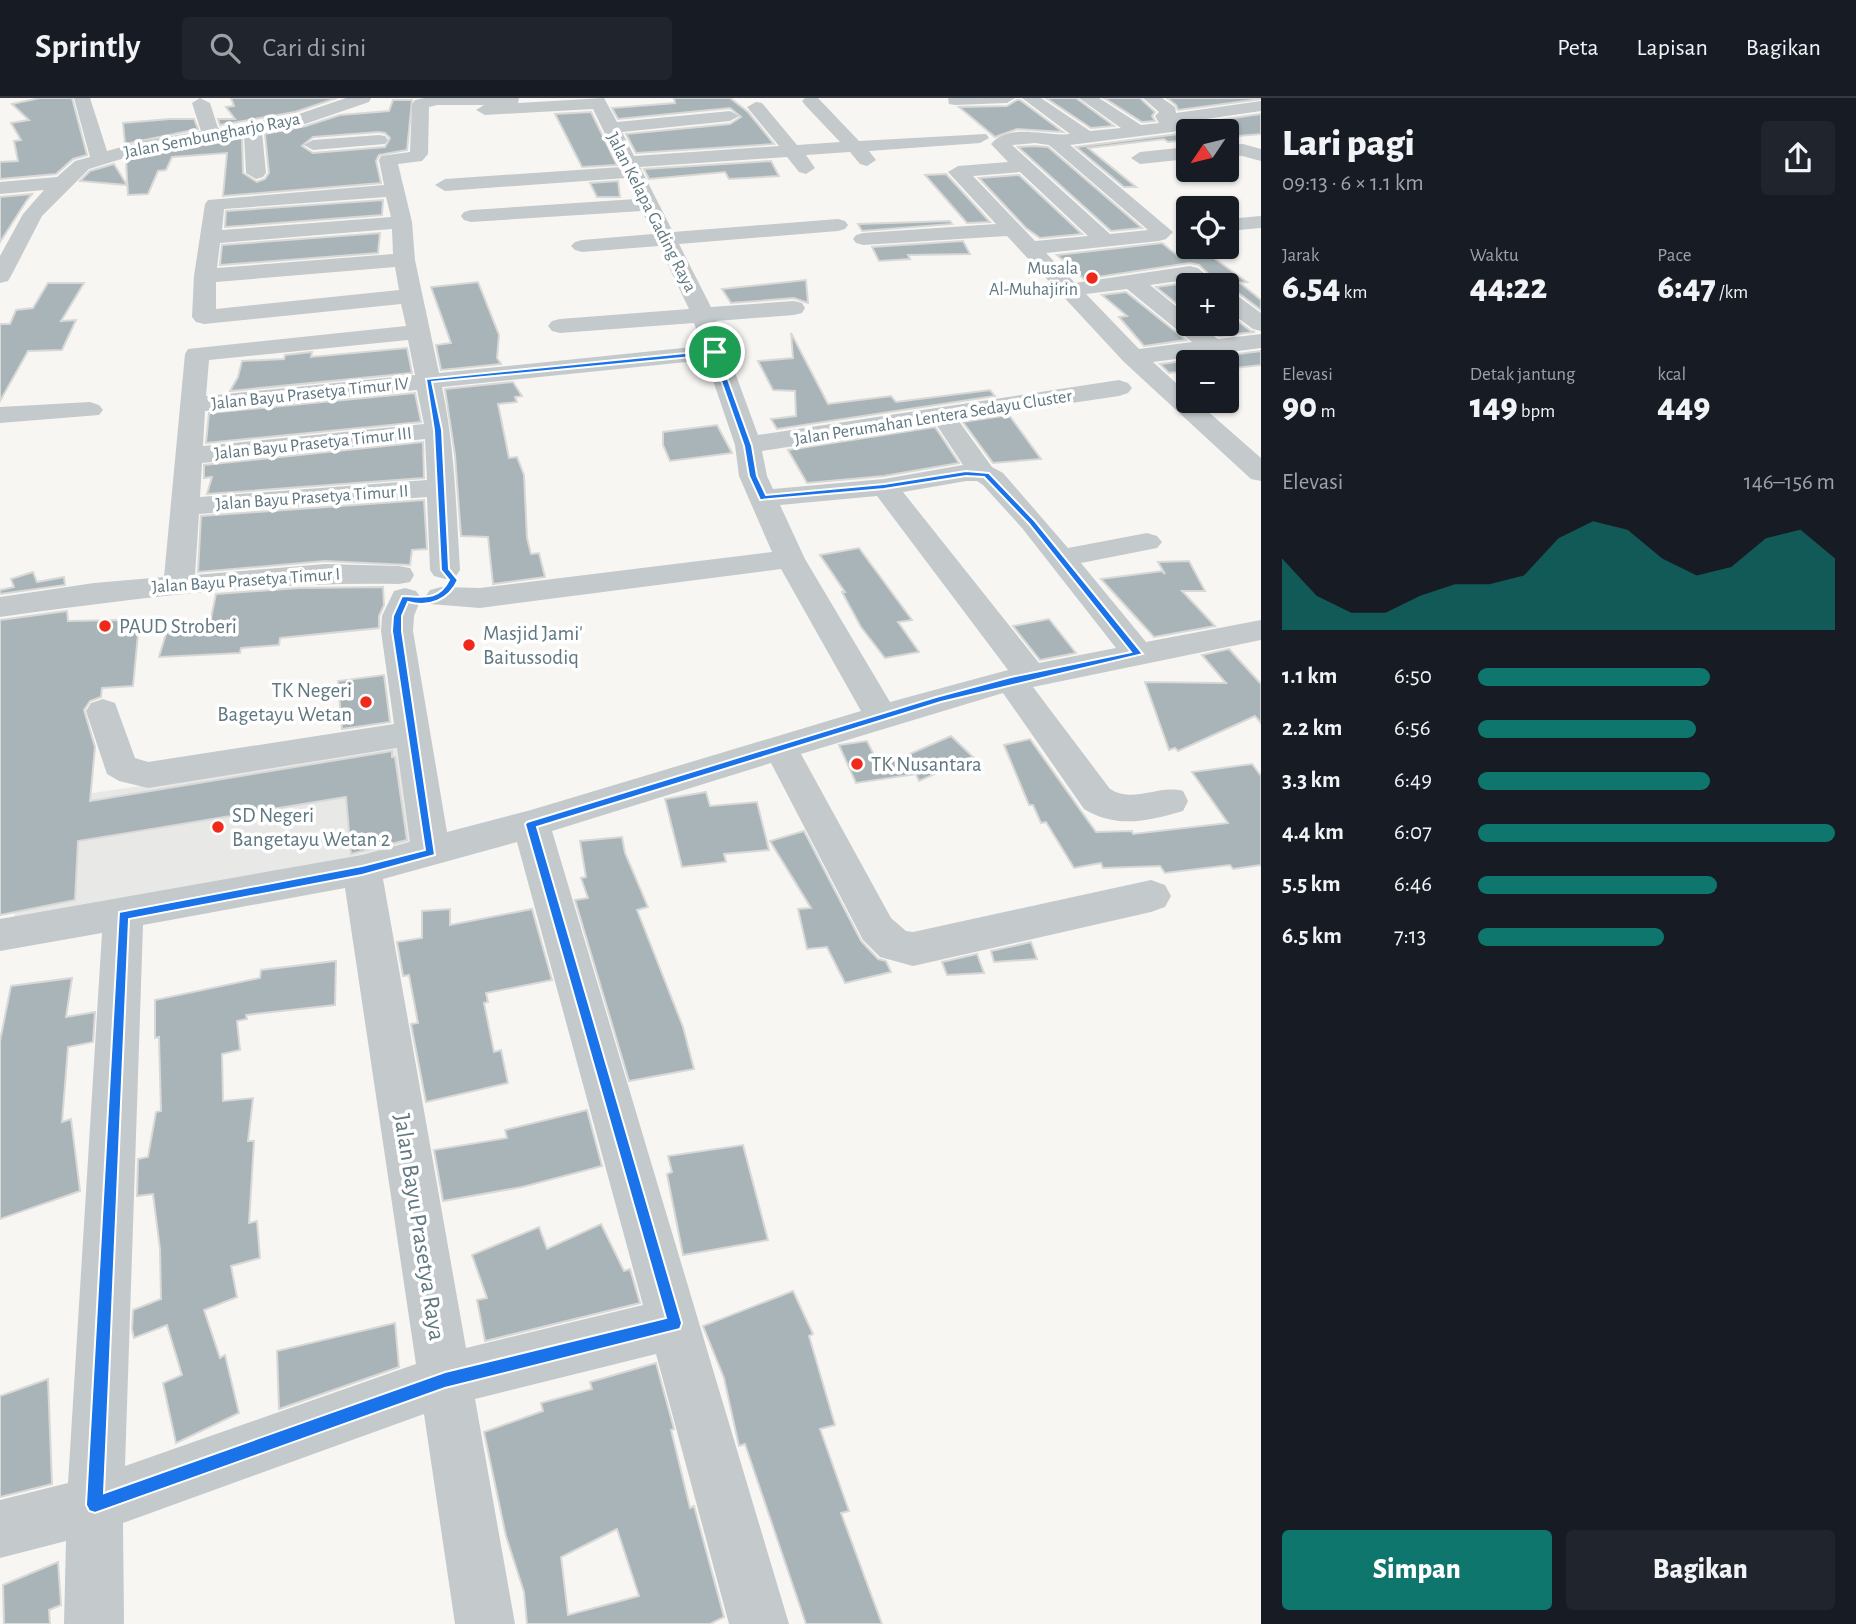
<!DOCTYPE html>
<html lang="id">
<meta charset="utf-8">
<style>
:root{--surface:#171b24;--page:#20242c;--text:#f1f3f6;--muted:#9ea1a6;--line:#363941;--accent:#0f766e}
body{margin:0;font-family:"Alegreya Sans",sans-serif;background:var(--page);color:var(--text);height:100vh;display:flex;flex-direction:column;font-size:26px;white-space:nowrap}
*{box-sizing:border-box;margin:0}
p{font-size:23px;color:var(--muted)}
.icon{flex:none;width:38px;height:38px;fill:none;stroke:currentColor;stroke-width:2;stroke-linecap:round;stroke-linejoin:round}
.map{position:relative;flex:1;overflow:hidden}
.panel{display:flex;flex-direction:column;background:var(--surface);width:595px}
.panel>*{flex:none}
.needle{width:46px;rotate:235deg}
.fabs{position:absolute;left:1176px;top:21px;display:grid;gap:14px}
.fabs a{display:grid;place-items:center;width:63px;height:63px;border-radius:7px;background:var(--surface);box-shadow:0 2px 5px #0004;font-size:35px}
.pin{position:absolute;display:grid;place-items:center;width:60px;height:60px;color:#fff;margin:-30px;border:4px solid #fff;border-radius:50%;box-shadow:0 2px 7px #0007}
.round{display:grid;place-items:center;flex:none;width:74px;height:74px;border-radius:7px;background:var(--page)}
.head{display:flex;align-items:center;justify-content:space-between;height:119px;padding:0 21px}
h1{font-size:38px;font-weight:800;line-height:52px}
.stats{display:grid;grid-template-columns:repeat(3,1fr);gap:10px;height:119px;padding:7px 21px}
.stats div{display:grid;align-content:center}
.stats b{font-size:35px;font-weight:800}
.stats small{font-size:19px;font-weight:400}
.stats p{font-size:19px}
.chart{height:196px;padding:14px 21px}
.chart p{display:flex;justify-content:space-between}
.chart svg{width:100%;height:126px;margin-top:7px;fill:var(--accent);opacity:.7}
.primary-button{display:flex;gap:14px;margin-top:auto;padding:14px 21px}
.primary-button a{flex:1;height:80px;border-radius:7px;background:var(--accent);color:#fff;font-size:28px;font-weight:800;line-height:80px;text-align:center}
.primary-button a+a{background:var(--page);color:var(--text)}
ul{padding:0 21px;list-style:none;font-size:23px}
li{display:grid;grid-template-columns:112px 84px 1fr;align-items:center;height:52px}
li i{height:18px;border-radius:9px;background:var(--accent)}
header{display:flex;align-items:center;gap:42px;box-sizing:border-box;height:98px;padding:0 35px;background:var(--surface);border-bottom:2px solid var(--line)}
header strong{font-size:33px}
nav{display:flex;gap:38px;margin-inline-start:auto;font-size:24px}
.search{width:490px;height:63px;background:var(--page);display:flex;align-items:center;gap:18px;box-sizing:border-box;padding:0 24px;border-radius:7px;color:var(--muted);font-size:26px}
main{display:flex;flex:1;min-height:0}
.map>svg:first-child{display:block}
.built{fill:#e8e8e7}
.building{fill:#a8b4b8;stroke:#d8d8d6;stroke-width:2;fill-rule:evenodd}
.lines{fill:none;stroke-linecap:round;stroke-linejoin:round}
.minor{fill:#c4c9cc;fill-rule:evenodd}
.route{fill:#1a73e8;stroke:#fff;stroke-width:2;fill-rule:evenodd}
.poi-dot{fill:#f02a1a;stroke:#fff;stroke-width:2.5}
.labels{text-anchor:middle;stroke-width:7;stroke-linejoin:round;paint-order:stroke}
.far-street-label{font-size:18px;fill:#607881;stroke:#fff}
.far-poi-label{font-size:18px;fill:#607881;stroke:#fff;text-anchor:end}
.poi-label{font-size:21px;fill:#607881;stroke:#fff;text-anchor:start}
.near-street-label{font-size:24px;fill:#607881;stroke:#fff}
</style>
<header>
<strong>Sprintly</strong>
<div class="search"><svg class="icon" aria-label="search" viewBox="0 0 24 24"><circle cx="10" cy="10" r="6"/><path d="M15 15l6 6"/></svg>Cari di sini</div>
<nav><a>Peta</a><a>Lapisan</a><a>Bagikan</a></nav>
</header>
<main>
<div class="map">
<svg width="1261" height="1526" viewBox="0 0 1261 1526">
<rect width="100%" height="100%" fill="#f7f6f3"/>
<path class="built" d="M401 650 418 753 14 825 24 705Z"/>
<g class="building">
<path d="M40 0H72L87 57 73 61 56 76 0 81V64L18 63 14 43 21 42 11 25 29 22 12 6Z"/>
<path d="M231 0H337L295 14 220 27 218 21H235L226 9 234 8Z"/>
<path d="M674 0H730L748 14 774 46 636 55 626 36 730 26 741 19 730 10 618 21 612 10 675 5Z"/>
<path d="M1046 0H1076L1114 28 1091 30Z"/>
<path d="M1104 0H1140L1155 14 1152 18 1155 23 1142 24Z"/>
<path d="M1167 0H1261V1L1178 12 1176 7Z"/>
<path d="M393 2H412L407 52 379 57 376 63 381 85 223 98 227 55 172 59 166 72 158 73 148 96 128 97 126 62 148 56 242 40 243 75 257 84 265 81 269 75 265 36 306 28 340 17 389 13ZM379 34 385 35 390 40 385 49 313 55 302 48 313 39Z"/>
<path d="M1017 2H1020L1063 34 1017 31 995 39 959 9 1007 8Z"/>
<path d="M591 14 617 67 582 69 555 16Z"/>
<path d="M1261 16V36L1227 39V33H1188V42L1168 44 1164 41 1088 50 1136 89H1124L1076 49 1178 36 1183 27Z"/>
<path d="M170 21H194L198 31 125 46 123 25Z"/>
<path d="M1035 48 1048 49 1142 130 1111 133 1018 49Z"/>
<path d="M771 63 779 78 729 81 725 74 649 81 644 71Z"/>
<path d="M114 66 127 87 80 83 90 73Z"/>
<path d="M946 76 990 124 967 125 925 77Z"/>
<path d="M1019 77 1082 136 1040 140 1026 130 979 80Z"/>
<path d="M618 83 620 99H597L590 85Z"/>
<path d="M32 96 27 102 0 144V99Z"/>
<path d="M383 102 382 117 225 129 226 113Z"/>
<path d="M950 123 952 126 862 133 858 126Z"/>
<path d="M380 135 378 155 220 167 222 147Z"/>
<path d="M963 143 970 156 908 157 910 161 879 163 872 149Z"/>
<path d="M1162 145 1178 158 1207 155 1247 184 1240 185 1261 202V212L1237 194 1227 192V187H1220L1199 167 1190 165 1084 181 1057 157Z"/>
<path d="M806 182 808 205 794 200 731 205 722 191Z"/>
<path d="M478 184 499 237 497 260 501 266 441 272 436 247 451 245 431 189Z"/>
<path d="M48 185H84L61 223 76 222 62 252 28 253 0 303V226H10L16 212 33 210Z"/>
<path d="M1185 185 1189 187 1188 215 1156 189Z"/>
<path d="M1126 194 1186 242 1144 248 1119 219 1127 218 1102 197Z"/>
<path d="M1227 215 1251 233 1255 234 1219 238 1202 226H1227Z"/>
<path d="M791 235 828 306 891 298 896 304 990 292 995 298 777 331 771 321 796 318 795 293 773 292 758 263 793 260Z"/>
<path d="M407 250 412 275 230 293 238 279 242 263 284 261 285 257 312 254 311 259Z"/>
<path d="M1261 253V267L1227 271V264H1188V273L1169 275 1160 266Z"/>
<path d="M513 284 522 298 515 299 517 304 498 306 509 360 517 359 524 377 527 440 531 456 539 455 545 479 493 486 488 439 461 438 455 357 445 291Z"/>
<path d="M415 295 421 324 206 345 209 315Z"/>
<path d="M1009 317 1041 361 993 365 963 324Z"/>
<path d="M717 327 732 355 670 363 663 347V334Z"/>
<path d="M935 329 959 365 884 378 807 385 788 352Z"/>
<path d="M423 344 424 380 207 396 212 379 204 380V367Z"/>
<path d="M424 402 427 451 412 452 410 467 325 463 198 474 201 418Z"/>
<path d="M859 450 912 522 898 524 919 554 885 560 861 529 842 494H845L820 457Z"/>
<path d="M1189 463 1205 493H1182L1215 528 1154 539 1101 481 1162 473 1165 476 1158 464Z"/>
<path d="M33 474 37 484 64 479 65 487 0 496V492L14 489 11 481Z"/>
<path d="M383 489 384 507 379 518V530L280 540 279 547 241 550 240 555 159 559 169 526 210 525 216 496 299 490Z"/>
<path d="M67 513 68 523 121 522 119 527 139 526 133 588 102 590 101 599 90 603 84 612 95 649 90 703 392 653V659H395L407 742 351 756 346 699 78 743 75 802 0 817V522Z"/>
<path d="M1049 521 1076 555 1040 562 1013 528Z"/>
<path d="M1229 551 1261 586V625L1255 618 1178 653 1175 650 1169 652 1145 584 1226 585 1202 557Z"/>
<path d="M384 577 390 624 342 631 338 583Z"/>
<path d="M951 638 973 659 919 683 916 676 856 685 839 647 867 643 880 669Z"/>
<path d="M1030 641 1096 734 1132 733 1133 736 1228 725 1192 674 1252 666 1261 678V767L1233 771 1230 767 1165 775 1160 768 1103 770 1101 765 1074 770 1046 724 1041 725 1033 707H1029L1004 647Z"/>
<path d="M706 694 710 708 757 704 769 752 724 756 726 764 682 769 665 701Z"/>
<path d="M804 733 861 843 878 861 886 863 891 874 845 885 827 849 807 851 798 811 811 810 770 743Z"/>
<path d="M622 739 625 755 648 809 637 812 683 929 694 971 629 983 575 802 588 800 581 780 586 779 580 743Z"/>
<path d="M450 811V827L532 811 552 882 486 895 488 904 484 905 494 954 501 952 508 985 426 1004 411 926 418 925 409 877 403 878 397 844 422 840V813Z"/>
<path d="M1031 844 1037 861 994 864 991 853Z"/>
<path d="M977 856 984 875 947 877 942 864Z"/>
<path d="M336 863 335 907 246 917 247 921 237 923 240 952 222 956 223 1003 253 1000 248 1043H254L249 1125 257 1123 260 1160 231 1168 237 1199 204 1212 220 1260 225 1257 239 1315 176 1345 163 1285 182 1277 167 1227 134 1240 132 1231 133 1212 161 1201 160 1151 153 1096 137 1098 138 1061 148 1059 156 1014 161 1013 159 939 155 940V902L260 880 261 872Z"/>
<path d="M72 880 66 919 95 914 93 944 68 949 62 1024 71 1021 80 1093 0 1121V943L11 888Z"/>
<path d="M587 1012 602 1068 522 1089 443 1103 434 1052 507 1040 505 1032Z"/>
<path d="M743 1047 768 1142 683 1157 667 1076 672 1074 668 1058Z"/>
<path d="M601 1126 624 1173 630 1171 640 1205 485 1243 477 1202 487 1200 472 1157 539 1129 547 1151Z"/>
<path d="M793 1193 813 1236 809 1238 835 1327 820 1331 849 1413 841 1415 882 1526H806L745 1346 739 1348 724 1280 703 1228Z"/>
<path d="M395 1225 399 1269 279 1311 277 1253Z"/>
<path d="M656 1265 674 1331 671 1332 690 1410 694 1408 724 1519 710 1526H527L524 1494 506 1438 484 1334 543 1313 541 1305 592 1291 590 1284ZM617 1431 639 1498 568 1517 561 1459Z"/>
<path d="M48 1281 52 1386 0 1399V1298Z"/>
<path d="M58 1464 61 1507 49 1512 50 1526H4L3 1487Z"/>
</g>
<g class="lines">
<g class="minor">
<path d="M74 0H90L107 53 144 43 201 33 192 5 200 0 210 5 218 30 296 17 346 0H371L369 4 305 26 262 34 266 75 263 79 256 81 246 75 244 37 147 53 89 71 42 118 11 178 8 183 0 185V158L23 116 44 92 0 96V84L57 79 75 63 90 59Z"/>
<path d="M424 0H519L518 5 604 0 617 24 730 13 739 18 730 23 622 34 634 58 779 48 747 9 756 4 762 5 797 47 840 44 805 7 802 3 805 0H818L859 43 986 36 989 40 980 45 869 53 876 62 867 68 860 66 850 54 806 57 815 70 806 76 799 74 787 59 640 69 673 134 838 121 845 123 848 127 845 131 838 133 679 146 711 209 794 203 802 205 805 210 802 215 794 217 716 223 758 337 1119 282 1128 285 1132 290 1128 295 1119 298 958 322 992 369 1003 375 1068 450 1147 435 1157 438 1162 444 1157 450 1081 465 1146 544 1261 522V542L1033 589 1110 691C1134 706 1158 686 1183 693L1188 703 1183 713C1148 723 1117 731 1084 711L1003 595 801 656 891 820 906 833 913 834 1151 782 1165 787 1171 798 1165 809 1151 814 913 868 880 859 863 842 771 665 552 733 789 1526H729L656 1256 475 1301 515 1526H455L424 1316 123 1425 124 1526H64L66 1443 0 1460V1402L68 1385 102 835 0 853V821L362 757 410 744 397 650 148 690 119 683 107 676 86 613 91 605 103 601 115 605 135 660 148 664 394 626 381 533 382 518 394 493 405 490 416 493 421 500 414 518 413 533 447 734 531 712 861 613 781 471 480 510 430 506 425 499 430 492 441 489 480 490 772 454 739 378 735 347 706 262 442 289C455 350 456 410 460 472L456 478 445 481 434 478 430 472 427 399 199 416 195 477 325 466 399 468 410 470 414 477 410 484 399 486C265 483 132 501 0 519V499L94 485 164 479 185 256 188 251 406 228 401 206 204 226 196 224 192 219 194 178 205 106 208 102 384 87 379 62 381 58 410 54 412 6 415 2ZM437 7H484L476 12 485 17 593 11 621 69 445 81 435 87 445 93 626 80 636 101 471 112 464 114 461 118 464 122 471 124 642 113 653 136 582 142 575 144 571 148 575 152 582 154 659 148 689 211 560 221 552 223 548 228 552 233 560 235 694 225 702 248 439 275 415 162 412 124 398 66 422 63 428 56 429 9ZM386 99 391 119 222 132 224 111ZM392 131 393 156 217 170 220 145ZM395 169 399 192 216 211V184ZM408 242 415 277 206 298 209 262ZM417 292 424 326 203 348 205 313ZM936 326 963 367 884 381 773 391 767 378 762 353ZM425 341 427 382 200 399 202 365ZM966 383H977L983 387 1022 430 1116 550 1039 565 903 394ZM877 398 1008 572 890 604 805 461 780 407ZM517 744 643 1207 466 1250 383 781ZM345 790 416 1266 125 1368 143 827Z"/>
<path d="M948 0H1015L1007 5 955 7 949 6Z"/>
<path d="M1022 0H1041L1090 33 1121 30 1079 0H1099L1141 27 1159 25 1155 18 1159 14 1143 0H1162L1175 9 1176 15 1261 3V13L1178 25 1181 29 1178 33 1172 34 1070 47 1173 134 1166 141 1159 143 1046 155 1075 185 1190 168 1198 170 1218 187H1193L1186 182 1150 187 1188 218V226H1198L1218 241 1261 236V250L1153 264 1188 296V303H1196L1261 360V383L1251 381 1124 264 1007 138 863 147 856 145 853 141 856 137 863 135 996 126 948 74 958 68 1008 64 991 46C1009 24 1046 39 1070 36ZM1035 45 1049 47 1148 132 1110 136 1012 47ZM1020 74 1088 138 1035 143 973 78ZM1127 191 1192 244 1139 251 1086 196Z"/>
<path d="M379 37 385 38 388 42 385 46 313 52 304 47 313 42Z"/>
<path d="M1243 46 1261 51V63L1242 58 1227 57V47Z"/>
<path d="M1188 49V61L1140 66 1131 60 1140 54Z"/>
<path d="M1261 118V130L1227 133V121Z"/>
<path d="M1227 194 1235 196 1261 215V233L1253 231 1227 212Z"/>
<path d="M90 304 99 307 103 312 99 317 0 325V309Z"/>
</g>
</g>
<path class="route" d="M715 252 718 254 752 348 757 378 766 397 884 386 966 373 989 375 1035 423 1143 556 941 604 537 729 682 1225 680 1231 445 1290 95 1415 89 1413 86 1407 119 814 362 768 425 752 392 533 393 518 402 498C421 498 438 504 449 482L441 472 434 332 426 281ZM712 257 744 348 749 378 760 402 884 391 966 378 984 379 1029 426 1131 554 1011 579 936 599 527 724 525 726 666 1220 445 1274 104 1395 129 821 362 777 435 757 402 533V518L408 504C429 510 449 502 458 482L449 471 442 332 432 284Z"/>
<g class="poi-dot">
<circle cx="1092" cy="180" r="7"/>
<circle cx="105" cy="528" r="7"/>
<circle cx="469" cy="547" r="7"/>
<circle cx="366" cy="604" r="7"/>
<circle cx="857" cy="666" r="7"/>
<circle cx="218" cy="729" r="7"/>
</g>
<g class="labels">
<g class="far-street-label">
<text transform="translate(212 37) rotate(-11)" y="6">Jalan Sembungharjo Raya</text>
<text transform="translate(652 114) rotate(63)" y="6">Jalan Kelapa Gading Raya</text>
<text transform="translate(310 295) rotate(-6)" y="6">Jalan Bayu Prasetya Timur IV</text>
<text transform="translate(933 319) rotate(-9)" y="6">Jalan Perumahan Lentera Sedayu Cluster</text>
<text transform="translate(313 345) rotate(-6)" y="6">Jalan Bayu Prasetya Timur III</text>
<text transform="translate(312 399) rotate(-4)" y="6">Jalan Bayu Prasetya Timur II</text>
<text transform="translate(246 482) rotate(-4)" y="6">Jalan Bayu Prasetya Timur I</text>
</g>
<g class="far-poi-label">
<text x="1078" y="176">Musala<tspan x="1078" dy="21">Al-Muhajirin</tspan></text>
</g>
<g class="poi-label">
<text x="119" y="535">PAUD Stroberi</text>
<text x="483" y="542">Masjid Jami'<tspan x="483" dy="24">Baitussodiq</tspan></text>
<text x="352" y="599" text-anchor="end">TK Negeri<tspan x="352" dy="24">Bagetayu Wetan</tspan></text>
<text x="871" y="673">TK Nusantara</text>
<text x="232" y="724">SD Negeri<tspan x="232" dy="24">Bangetayu Wetan 2</tspan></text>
</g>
<g class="near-street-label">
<text transform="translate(420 1129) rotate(81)" y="8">Jalan Bayu Prasetya Raya</text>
</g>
</g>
</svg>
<div class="fabs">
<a><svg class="needle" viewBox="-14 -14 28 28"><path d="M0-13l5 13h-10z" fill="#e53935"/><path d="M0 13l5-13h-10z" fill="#9ea1a6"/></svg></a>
<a><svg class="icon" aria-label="locate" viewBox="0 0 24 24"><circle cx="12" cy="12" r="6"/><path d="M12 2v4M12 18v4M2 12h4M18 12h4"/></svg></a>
<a>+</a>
<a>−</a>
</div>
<div class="pin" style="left:715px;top:254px;background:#1e9e55"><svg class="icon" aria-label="arrive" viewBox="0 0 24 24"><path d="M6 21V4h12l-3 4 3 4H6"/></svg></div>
</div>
<section class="panel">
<div class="head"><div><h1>Lari pagi</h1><p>09:13 · 6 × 1.1 km</p></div><a class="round"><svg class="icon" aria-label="share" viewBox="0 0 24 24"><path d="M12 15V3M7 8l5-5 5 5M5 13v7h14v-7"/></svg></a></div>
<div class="stats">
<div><p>Jarak</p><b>6.54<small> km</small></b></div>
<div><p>Waktu</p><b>44:22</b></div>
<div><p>Pace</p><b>6:47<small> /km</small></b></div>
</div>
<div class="stats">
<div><p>Elevasi</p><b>90<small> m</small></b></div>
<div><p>Detak jantung</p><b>149<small> bpm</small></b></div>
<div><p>kcal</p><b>449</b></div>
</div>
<div class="chart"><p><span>Elevasi</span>146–156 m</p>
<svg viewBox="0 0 160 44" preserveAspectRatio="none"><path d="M0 44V19L10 32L20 38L30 38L40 32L50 28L60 28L70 25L80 12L90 6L100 9L110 19L120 25L130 22L140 12L150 9L160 19V44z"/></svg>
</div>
<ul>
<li><b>1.1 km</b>6:50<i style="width:65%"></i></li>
<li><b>2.2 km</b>6:56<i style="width:61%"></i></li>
<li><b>3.3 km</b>6:49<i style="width:65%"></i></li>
<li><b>4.4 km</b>6:07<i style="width:100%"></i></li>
<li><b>5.5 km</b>6:46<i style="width:67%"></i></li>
<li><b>6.5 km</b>7:13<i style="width:52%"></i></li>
</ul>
<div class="primary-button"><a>Simpan</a><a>Bagikan</a></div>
</section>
</main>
